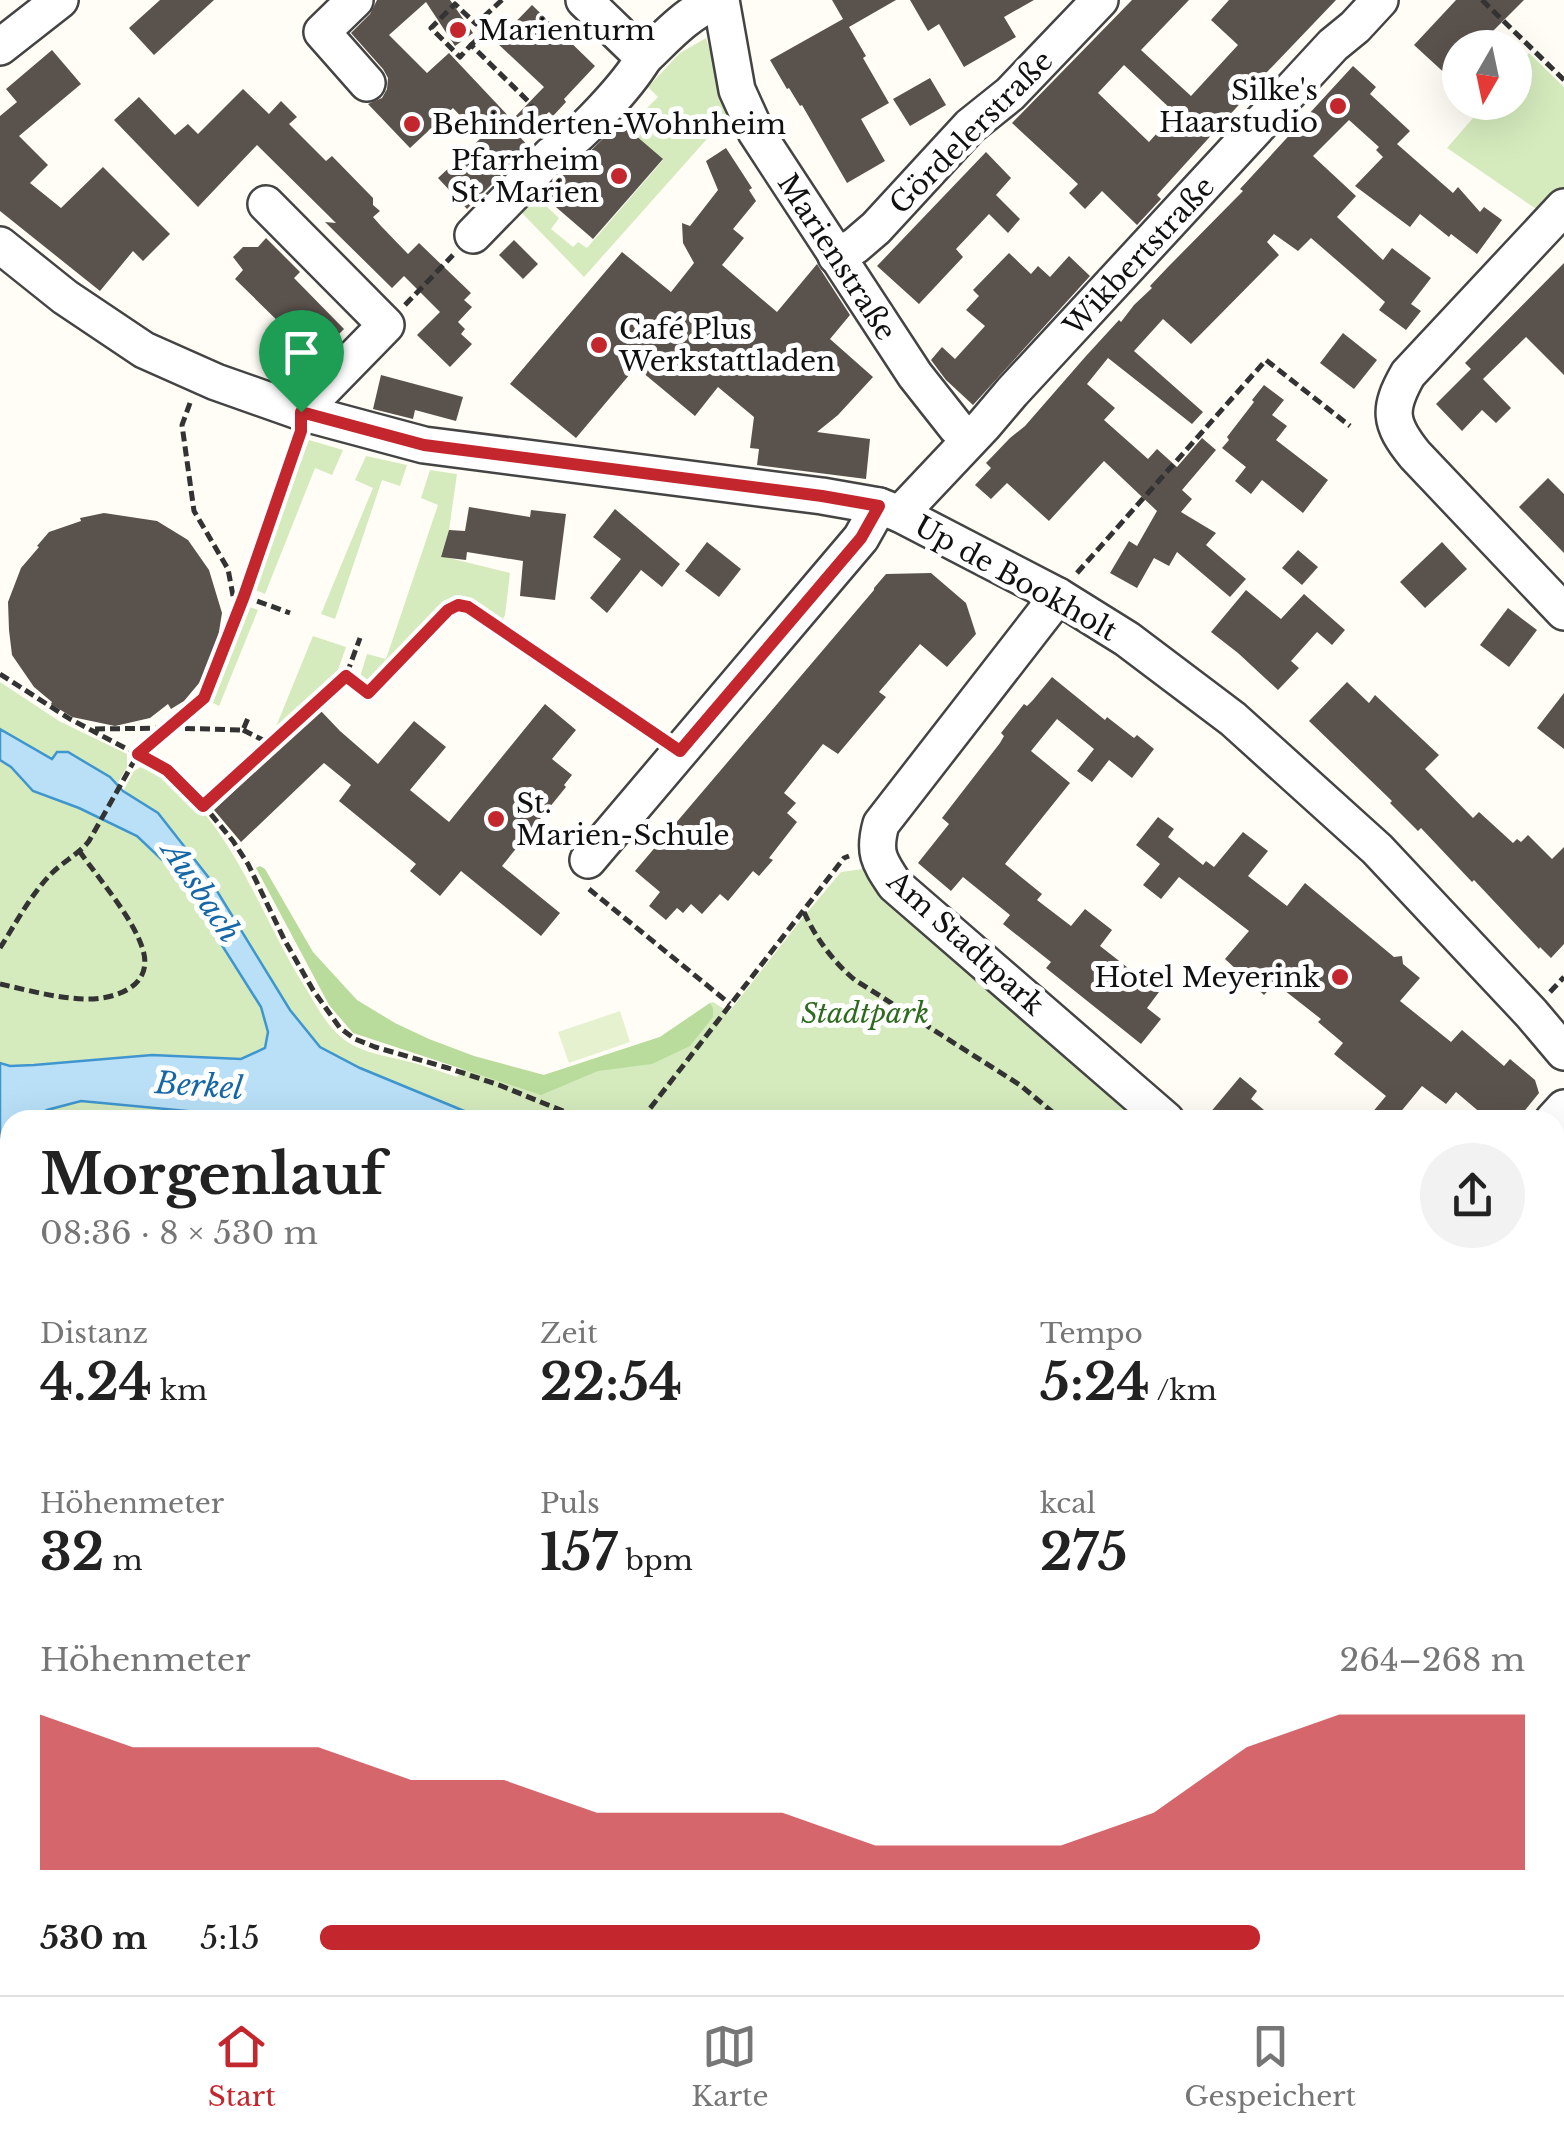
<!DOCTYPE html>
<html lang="de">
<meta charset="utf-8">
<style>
:root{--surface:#fff;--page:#f2f2f2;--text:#222;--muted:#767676;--line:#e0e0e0;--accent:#c4262e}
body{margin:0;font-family:"Libre Baskerville",serif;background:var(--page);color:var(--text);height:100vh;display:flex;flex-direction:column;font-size:38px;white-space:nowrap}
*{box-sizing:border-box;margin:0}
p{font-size:32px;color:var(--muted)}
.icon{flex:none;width:55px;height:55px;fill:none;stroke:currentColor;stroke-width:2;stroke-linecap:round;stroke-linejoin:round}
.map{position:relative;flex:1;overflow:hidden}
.drawer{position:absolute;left:0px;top:1110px;width:1565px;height:885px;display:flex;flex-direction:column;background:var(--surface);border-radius:30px 30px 0 0;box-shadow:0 10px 40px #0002}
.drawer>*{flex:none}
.needle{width:65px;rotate:189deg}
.tools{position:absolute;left:1442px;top:30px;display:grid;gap:20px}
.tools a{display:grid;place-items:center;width:90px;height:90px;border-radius:50%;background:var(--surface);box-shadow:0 10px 40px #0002;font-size:50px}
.pin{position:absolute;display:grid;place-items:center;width:85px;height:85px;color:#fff;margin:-102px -42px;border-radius:50% 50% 50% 0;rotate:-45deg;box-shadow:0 0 10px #0007}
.pin .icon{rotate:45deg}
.round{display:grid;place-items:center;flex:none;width:105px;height:105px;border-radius:52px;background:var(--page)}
.head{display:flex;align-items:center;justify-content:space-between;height:170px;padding:0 40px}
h1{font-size:55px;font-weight:700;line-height:75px}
.figures{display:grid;grid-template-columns:repeat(3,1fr);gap:15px;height:170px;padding:10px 40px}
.figures div{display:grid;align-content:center}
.figures b{font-size:50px;font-weight:700}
.figures small{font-size:28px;font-weight:400}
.figures p{font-size:28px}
.chart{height:280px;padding:20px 40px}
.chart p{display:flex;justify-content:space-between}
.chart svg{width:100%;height:180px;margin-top:10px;fill:var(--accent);opacity:.7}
ul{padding:0 40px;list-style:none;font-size:32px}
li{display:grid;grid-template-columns:160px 120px 1fr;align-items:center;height:75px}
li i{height:25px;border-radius:12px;background:var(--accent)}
.tabs{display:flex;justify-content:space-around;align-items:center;height:140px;border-top:2px solid var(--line);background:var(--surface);font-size:28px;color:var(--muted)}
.tabs a{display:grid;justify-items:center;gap:5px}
.tabs .current{color:var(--accent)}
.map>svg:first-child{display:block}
.green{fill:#d5ebbd}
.forest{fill:#b9dc9c}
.pitch{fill:#e6f2cf}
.water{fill:#b9e0f7;stroke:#3f96cf;stroke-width:2.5}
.building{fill:#5a524d;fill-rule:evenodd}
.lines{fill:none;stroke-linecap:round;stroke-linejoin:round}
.minor-casing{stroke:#444;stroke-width:40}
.path{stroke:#333;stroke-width:5;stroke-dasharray:10 5;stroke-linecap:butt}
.minor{stroke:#fff;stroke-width:35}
.route-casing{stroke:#fff;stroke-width:20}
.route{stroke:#c4262e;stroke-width:12}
.poi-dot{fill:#c4262e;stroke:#fff;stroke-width:4}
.labels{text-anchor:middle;stroke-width:10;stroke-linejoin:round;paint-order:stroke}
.poi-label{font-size:28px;fill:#111;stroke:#fff;text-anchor:start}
.street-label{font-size:28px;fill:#111;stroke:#fff}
.park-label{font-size:28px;font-style:italic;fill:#2f6b1f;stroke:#fff}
.water-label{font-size:30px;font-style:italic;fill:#1768a6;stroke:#fff}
</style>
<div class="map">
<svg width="1564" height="1995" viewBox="0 0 1564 1995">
<rect width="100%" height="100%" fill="#fffdf5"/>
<g class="green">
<path d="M706 38 730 113 584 277 522 213V207L535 196 559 218 551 229 573 247 578 242 587 248 663 160 627 128 658 97 648 87 680 53Z"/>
<path d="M1529 53 1564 87V190L1542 213 1447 148 1486 103 1515 102V69Z"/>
<path d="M309 440 343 450 332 475 315 468 265 594 253 589Z"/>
<path d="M366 456 407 465 400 486 382 480 335 619 321 614 373 488 355 480Z"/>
<path d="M430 470 457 474 449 530 441 556 510 573 505 615 500 624C482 612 465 592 444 605L369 685 360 677 367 654 386 659 438 505 421 498Z"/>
<path d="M247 606 258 610 219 706 211 702Z"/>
<path d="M313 636 346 647 337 673 275 729Z"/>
<path d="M0 682 59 721 127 754V767L117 784 110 777 52 759 0 729Z"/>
<path d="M0 760 11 767 33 791 79 808 137 836 177 874 262 1007 268 1032 265 1048 241 1059 152 1055 34 1065 10 1066 0 1063Z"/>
<path d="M146 764C231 812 256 910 305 987 315 1003 326 1025 341 1037 361 1055 396 1057 421 1065 433 1069 445 1073 457 1077L463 1067 544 1075 660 1037 710 1003 713 1002 729 1012 800 921 841 872 863 869 1150 1120H437L360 1068 320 1047 290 1010 209 878 178 837 157 812 123 791 134 771Z"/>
<path d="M81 1101 279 1119 283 1120H30L47 1110Z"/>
<path d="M10 1136V1296L0 1285V1152L5 1140Z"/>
<path d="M0 1330 10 1342V1562L0 1552Z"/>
<path d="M1555 1691 1564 1699V1863L1555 1857Z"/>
</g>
<path class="forest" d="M260 866 265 869 313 952 357 1000 395 1023 429 1039 474 1056 544 1075 660 1037 710 1003 713 1008V1017L690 1046 652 1064 598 1071 541 1095 353 1033 329 1005 256 868Z"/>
<path class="pitch" d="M620 1011 630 1042 569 1063 558 1032Z"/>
<path class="water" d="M0 729 52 759 57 752H68L110 777 123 791 158 813 209 878 290 1010 320 1047 360 1068 486 1120H283L81 1101 47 1110 30 1120H10V1136L5 1140 0 1152V1063L10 1066 34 1065 152 1055 241 1059 265 1048 268 1032 261 1007 177 874 137 836 79 808 33 791 11 767 0 760Z"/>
<g class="building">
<path d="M160 0H214L154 55 129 28Z"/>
<path d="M377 0H450L473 33 455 46 426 2 389 35 427 73 449 53 512 120 544 87 496 42 532 5 595 66 564 99 566 102 553 116 549 112 520 137 529 147 467 209 438 178 481 138 453 108 410 148 368 104 382 98 387 89 388 78 383 69 351 33 370 14Z"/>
<path d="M832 0H896L849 27 866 56 863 58 889 103 861 119 885 161 847 183 802 105 800 106 789 88 787 89 770 60 843 19Z"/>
<path d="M910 0H1034L1004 17 1016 37 964 67 939 24 928 31Z"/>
<path d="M1132 0H1189L1141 50 1191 96 1238 45 1211 20 1229 0H1336L1245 95 1246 97 1157 195 1161 199 1137 225 1102 191 1085 209 1069 193 1078 184 1012 123ZM1124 65 1175 113 1149 142 1098 93Z"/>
<path d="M1456 0H1524L1476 48H1460V67L1450 78 1414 45Z"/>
<path d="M52 50 81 84 19 136 48 165 30 183 61 208 103 167 170 234 143 261 133 251 100 291 0 211V116L17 102 6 89Z"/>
<path d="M1353 66 1376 87 1370 94 1410 131 1397 144 1453 193 1458 187 1480 212 1484 207 1502 220 1477 254 1451 234 1449 237 1420 214 1410 227 1355 186 1383 157 1376 150 1379 147 1349 120 1313 156 1356 196 1337 217 1383 260 1392 248 1431 278 1411 304 1421 311 1406 330 1379 310 1385 302 1311 238 1298 251 1274 234 1267 242 1279 255 1191 344 1163 319 1134 351 1203 412 1192 424 1108 358 1087 384 1115 408 1104 420 1148 459 1157 449 1177 467 1202 438 1216 450 1182 490 1192 499 1181 512 1216 533 1206 545 1246 579 1230 597 1177 552 1169 566 1154 558 1137 588 1110 573 1129 541 1137 546 1157 511 1104 461 1049 521 1007 483 991 499 975 485 991 468 986 463 1010 438 1025 426 1086 356 1119 320 1121 322 1134 305 1152 288 1150 286 1168 267 1243 191 1240 189Z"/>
<path d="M930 78 946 105 910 126 893 99Z"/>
<path d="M243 89 269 114 281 101 297 117 289 124 326 161 332 156 373 198V205L380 211 373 217 381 226 408 254 419 243 471 293 464 300 472 307 458 322 465 329 461 334 472 344 450 367 417 335 440 312 404 276 392 288 325 222 336 223 257 145 198 207 114 120 139 97 175 135 188 124 198 134Z"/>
<path d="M620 122 663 159 593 239 542 195 565 171 567 170 569 172Z"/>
<path d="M726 148 752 188 749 190 756 201 733 229 744 238 722 265 777 312 817 264 850 315 830 339 873 377 838 415 817 432 870 439 866 479 757 465 759 449 750 448 754 417 718 387 695 416 636 367 576 438 510 384 622 252 671 292 694 263 683 243 682 223 690 226 718 190 706 161Z"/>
<path d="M986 152 1011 178 996 195 1020 219 1008 233 989 214 956 249 963 257 919 304 877 266Z"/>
<path d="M266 238 300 272 294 278 344 329 300 373 272 344 287 330 235 279 243 270 233 257 243 247H258Z"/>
<path d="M514 240 538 264 523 279 499 255Z"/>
<path d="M1009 253 1031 274 1038 266 1050 277 1069 256 1090 276 973 405 946 380 931 360 942 347 955 359 985 326 966 310 979 296 973 290Z"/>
<path d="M1564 263V375L1526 337 1483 379 1511 408 1496 423 1482 410 1462 431 1436 404 1471 369 1465 363Z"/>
<path d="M1343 333 1377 360 1354 389 1320 363Z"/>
<path d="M381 375 463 397 456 421 415 410 413 419 373 409Z"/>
<path d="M1264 385 1284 400 1272 415 1287 426 1276 440 1328 480 1303 513 1262 480 1251 494 1235 481 1246 467 1222 448 1229 440 1227 437 1254 402 1252 400Z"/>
<path d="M1548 478 1564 494V553L1519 507Z"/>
<path d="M469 507 530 517 531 510 566 514 555 600 520 596 523 561 467 552 466 560 441 557 449 530 465 531Z"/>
<path d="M615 509 680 564 662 587 641 570 607 613 590 598 621 559 593 537Z"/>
<path d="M104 513 157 521 188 540 209 570 222 613 217 644 205 676 184 701 171 709 168 704 150 718 115 726 72 717 51 704 52 702 34 687 12 655 9 630 8 602 21 568 39 547 37 546 49 532 81 521 80 518Z"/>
<path d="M707 542 741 569 719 597 685 571Z"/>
<path d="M1442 542 1467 569 1425 608 1400 582Z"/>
<path d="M1298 550 1318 567 1302 585 1282 568Z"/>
<path d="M931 573 966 603 976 634 947 667 920 644 879 692 886 697 838 754 823 744 784 793 796 803 787 813 797 822 769 858 773 860 759 876 753 871 728 901 720 894 702 914 691 904 683 913 677 908 666 920 649 906 660 892 635 871 874 590V588L886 574Z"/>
<path d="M1246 590 1281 619 1304 594 1345 630 1332 645 1317 632 1291 661 1299 668 1278 690 1238 653 1211 632Z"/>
<path d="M1508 608 1537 630 1509 667 1480 645Z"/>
<path d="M1052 677 1105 720 1107 717 1134 738 1137 735 1154 749 1132 778 1109 760 1092 782 1077 771 1094 749 1057 719 1031 751 1070 783 1005 864 1042 894 1037 900 1071 926 1085 909 1112 930 1100 946 1159 992 1147 1008 1161 1019 1141 1044 1046 968 1051 962 1003 924 1010 915 963 877 951 891 918 863 949 824 942 818 1000 743 1004 736 1001 733 1024 704 1027 706 1033 700Z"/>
<path d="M1347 682 1369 703 1375 695 1439 755 1425 769 1473 818 1479 812 1513 843 1517 839 1521 842 1528 835 1552 859 1564 847V944L1551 958 1540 947 1539 949 1474 880 1472 882 1421 828 1418 831 1390 803 1392 801 1309 721Z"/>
<path d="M1564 693V749L1537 728Z"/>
<path d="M545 704 576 730 552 759 572 775 564 785 566 787 502 866 560 913 541 936 461 871 440 896 410 871 416 864 339 801 351 785 324 763 241 842 214 810 320 710 340 731 378 764 414 721 446 747 410 790 449 822Z"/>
<path d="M1158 817 1174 829 1168 837 1203 865 1206 861 1214 867 1243 832 1268 851 1248 876 1287 906 1305 883 1394 957 1402 956 1403 964 1420 978 1400 1001 1451 1042 1462 1030 1504 1066 1510 1059 1535 1080 1539 1093 1517 1120H1489L1456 1092 1446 1104 1422 1086 1394 1120H1366L1386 1096 1334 1054 1343 1043 1318 1022 1321 1019 1275 983 1264 995 1225 959 1249 931 1179 877 1161 899 1143 885 1160 864 1136 845Z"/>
<path d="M1240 1077 1257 1091 1251 1099 1276 1120H1204Z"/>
</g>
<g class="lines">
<defs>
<g id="minor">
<path d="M355 0 322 32 367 83"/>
<path d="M584 0 644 58C667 36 687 13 718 0"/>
<path d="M721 0 737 90 756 132 915 375 956 427 969 440"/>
<path d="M0 47 60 0"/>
<path d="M266 204 386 325 301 412"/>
<path d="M1564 207 1408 374C1388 409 1389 423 1415 455L1564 612"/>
<path d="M473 235 551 155C579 139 627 86 644 58"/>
<path d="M0 245 65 297 144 350 216 382 301 412 424 445 822 496 879 506 900 514 1058 596 1127 639 1233 719 1377 849 1531 1013 1564 1052"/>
<path d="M836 256 855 246 876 228 970 126 1010 94 1100 0"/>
<path d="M900 514 984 425 1012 392 1333 45 1355 27 1380 0"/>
<path d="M1058 596 881 824C873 853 879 861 895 885L1166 1120"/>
<path d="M588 860 861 538 879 506"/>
<path d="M1553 1120 1564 1108"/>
<path d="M1555 1554 1564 1545"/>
<path d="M0 1961 10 1955"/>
<path d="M288 1985 295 1995"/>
<path d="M779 1985 783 1995"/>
<path d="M1272 1995 1276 1985"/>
</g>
</defs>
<use href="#minor" class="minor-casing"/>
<g class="path">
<path d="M502 0 476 24 455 4 431 28 460 57 471 45 531 104 536 119 542 124"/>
<path d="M1482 0 1564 80"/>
<path d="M471 45 484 33 476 24"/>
<path d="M405 305 453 255"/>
<path d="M190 403 182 425 194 511 228 569 236 612"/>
<path d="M1077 573 1266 360 1350 426"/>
<path d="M243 596 290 613"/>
<path d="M0 674 70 719 167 770 210 813 233 841 248 864 284 939 313 990 340 1028 355 1039 375 1047 448 1068 499 1085 585 1120"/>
<path d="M346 676 368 693 448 610 458 605 468 607 657 735"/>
<path d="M95 729 171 728 243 730 248 718"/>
<path d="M243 730 271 744 346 676 360 638"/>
<path d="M203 805 271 744"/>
<path d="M589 889 730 1004"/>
<path d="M804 912C815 937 834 963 855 980L1020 1085 1062 1120"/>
<path d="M0 948C16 923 31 894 52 873 64 861 79 854 89 841L138 754 205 698 243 596 298 440"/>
<path d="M0 984C27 990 56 998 84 999 114 1000 154 987 143 950 134 919 99 879 80 852"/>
<path d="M1550 992 1564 977"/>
<path d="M641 1120 844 858 849 856"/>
<path d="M0 1219 10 1216"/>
<path d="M0 1263 10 1274"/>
<path d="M0 1559 10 1570"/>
<path d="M1555 1750 1564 1755"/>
<path d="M1555 1974 1564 1980"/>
<path d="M1504 1985 1524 1995"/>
<path d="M591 1995 592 1985"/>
</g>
<use href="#minor" class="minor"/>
</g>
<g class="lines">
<defs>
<path id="route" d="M301 412 424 445 822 496 879 506 861 538 680 751 468 607 458 605 448 610 368 693 346 676 203 806 167 770 138 754 204 698 244 596 301 431Z"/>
</defs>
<use href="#route" class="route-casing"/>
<use href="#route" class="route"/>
</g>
<g class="poi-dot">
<circle cx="458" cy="30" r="10"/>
<circle cx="1338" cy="106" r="10"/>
<circle cx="412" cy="124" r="10"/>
<circle cx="619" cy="176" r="10"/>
<circle cx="599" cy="345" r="10"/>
<circle cx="496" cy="819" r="10"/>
<circle cx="1340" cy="977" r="10"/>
</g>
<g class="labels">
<g class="poi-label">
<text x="478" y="40">Marienturm</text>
<text x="1318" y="100" text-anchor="end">Silke's<tspan x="1318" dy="32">Haarstudio</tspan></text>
<text x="432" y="134">Behinderten-Wohnheim</text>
<text x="599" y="170" text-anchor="end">Pfarrheim<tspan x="599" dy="32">St. Marien</tspan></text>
<text x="619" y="339">Café Plus<tspan x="619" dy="32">Werkstattladen</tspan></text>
<text x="516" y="813">St.<tspan x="516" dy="32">Marien-Schule</tspan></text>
<text x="1320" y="987" text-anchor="end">Hotel Meyerink</text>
</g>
<g class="street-label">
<text transform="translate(971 132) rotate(-45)" y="10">Gördelerstraße</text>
<text transform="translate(1139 256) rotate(-47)" y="10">Wikbertstraße</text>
<text transform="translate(837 257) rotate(57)" y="10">Marienstraße</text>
<text transform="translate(1016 578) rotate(29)" y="10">Up de Bookholt</text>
<text transform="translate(966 943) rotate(42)" y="10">Am Stadtpark</text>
</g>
<g class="park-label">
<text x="865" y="1023">Stadtpark</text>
</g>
<g class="water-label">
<text transform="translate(201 892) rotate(56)" y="10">Ausbach</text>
<text transform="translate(199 1086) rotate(4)" y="10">Berkel</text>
</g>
</g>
</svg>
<div class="tools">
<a><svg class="needle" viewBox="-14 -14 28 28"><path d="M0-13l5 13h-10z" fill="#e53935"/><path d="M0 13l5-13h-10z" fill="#767676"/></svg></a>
</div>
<div class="pin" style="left:301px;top:412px;background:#1e9e55"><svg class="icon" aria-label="arrive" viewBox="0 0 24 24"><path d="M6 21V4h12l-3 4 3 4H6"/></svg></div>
<section class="drawer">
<div class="head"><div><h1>Morgenlauf</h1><p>08:36 · 8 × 530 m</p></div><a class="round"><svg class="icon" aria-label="share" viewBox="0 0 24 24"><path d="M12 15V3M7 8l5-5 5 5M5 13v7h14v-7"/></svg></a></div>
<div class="figures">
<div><p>Distanz</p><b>4.24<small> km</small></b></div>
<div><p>Zeit</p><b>22:54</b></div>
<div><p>Tempo</p><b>5:24<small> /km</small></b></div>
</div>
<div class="figures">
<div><p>Höhenmeter</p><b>32<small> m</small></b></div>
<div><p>Puls</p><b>157<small> bpm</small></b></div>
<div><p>kcal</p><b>275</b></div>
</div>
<div class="chart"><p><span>Höhenmeter</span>264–268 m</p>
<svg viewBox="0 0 160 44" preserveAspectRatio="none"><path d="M0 44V6L10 14L20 14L30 14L40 22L50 22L60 30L70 30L80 30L90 38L100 38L110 38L120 30L130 14L140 6L150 6L160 6V44z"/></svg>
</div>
<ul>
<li><b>530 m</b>5:15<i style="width:78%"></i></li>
</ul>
</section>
</div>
<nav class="tabs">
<a class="current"><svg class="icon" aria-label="home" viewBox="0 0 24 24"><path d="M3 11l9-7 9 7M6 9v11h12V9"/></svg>Start</a>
<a><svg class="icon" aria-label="map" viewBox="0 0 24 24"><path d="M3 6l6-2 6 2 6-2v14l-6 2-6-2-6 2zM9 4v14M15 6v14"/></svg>Karte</a>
<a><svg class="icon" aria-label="saved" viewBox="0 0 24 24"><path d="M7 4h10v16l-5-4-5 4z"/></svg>Gespeichert</a>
</nav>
